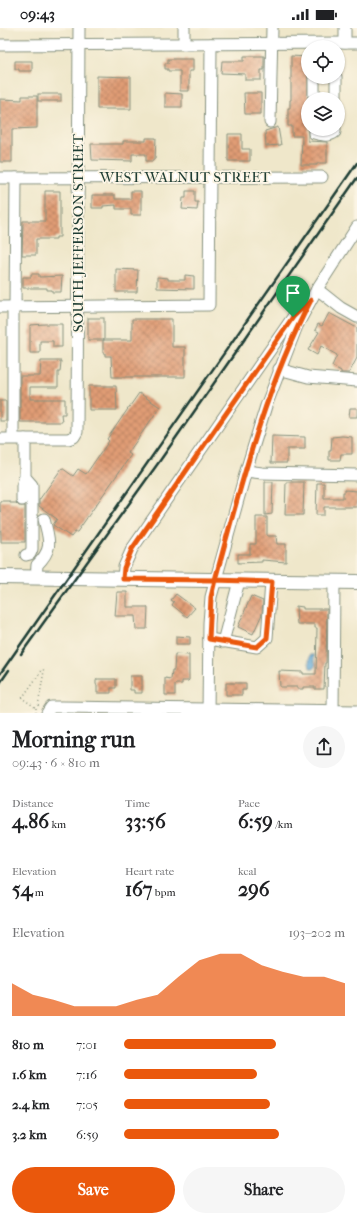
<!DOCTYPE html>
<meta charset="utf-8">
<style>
:root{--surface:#fff;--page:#f6f6f6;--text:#202124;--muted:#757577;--accent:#ea580c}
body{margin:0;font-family:"IM FELL French Canon",serif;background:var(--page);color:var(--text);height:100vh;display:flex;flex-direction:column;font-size:15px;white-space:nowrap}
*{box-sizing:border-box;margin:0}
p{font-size:13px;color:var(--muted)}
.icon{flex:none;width:22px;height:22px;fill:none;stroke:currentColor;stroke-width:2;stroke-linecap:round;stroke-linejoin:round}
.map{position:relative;height:685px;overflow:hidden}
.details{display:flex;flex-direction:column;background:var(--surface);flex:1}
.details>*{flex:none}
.fabs{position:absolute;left:301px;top:12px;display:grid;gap:8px}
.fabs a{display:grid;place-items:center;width:44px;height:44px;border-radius:50%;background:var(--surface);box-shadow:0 1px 3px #0004;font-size:20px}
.pin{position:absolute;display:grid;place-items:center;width:34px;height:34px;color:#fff;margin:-41px -17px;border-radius:50% 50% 50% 0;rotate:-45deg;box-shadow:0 0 4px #0007}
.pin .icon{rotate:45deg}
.round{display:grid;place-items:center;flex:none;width:42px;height:42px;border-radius:21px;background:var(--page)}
.summary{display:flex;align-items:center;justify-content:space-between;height:68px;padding:0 12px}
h1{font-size:22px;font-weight:700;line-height:30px}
.stats{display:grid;grid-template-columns:repeat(3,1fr);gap:6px;height:68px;padding:4px 12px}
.stats div{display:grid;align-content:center}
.stats b{font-size:20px;font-weight:700}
.stats small{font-size:11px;font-weight:400}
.stats p{font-size:11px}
.chart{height:112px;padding:8px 12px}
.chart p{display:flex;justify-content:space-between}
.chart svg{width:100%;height:72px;margin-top:4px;fill:var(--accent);opacity:.7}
.action{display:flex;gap:8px;margin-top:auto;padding:8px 12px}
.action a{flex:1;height:46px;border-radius:24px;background:var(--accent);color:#fff;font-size:16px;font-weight:700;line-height:46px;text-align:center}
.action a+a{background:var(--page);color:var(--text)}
ul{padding:0 12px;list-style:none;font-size:13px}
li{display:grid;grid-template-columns:64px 48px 1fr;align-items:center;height:30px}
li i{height:10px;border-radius:5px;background:var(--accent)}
.status{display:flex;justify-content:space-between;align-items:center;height:28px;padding:0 20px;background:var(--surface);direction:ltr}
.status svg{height:11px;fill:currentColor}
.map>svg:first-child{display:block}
.water{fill:#62a9d8;stroke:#407386}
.building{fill:url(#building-cross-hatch)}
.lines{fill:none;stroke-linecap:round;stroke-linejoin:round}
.minor-casing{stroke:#87927f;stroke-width:13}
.major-casing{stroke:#87927f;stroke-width:16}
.path{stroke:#87927f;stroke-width:1.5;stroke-dasharray:1 3;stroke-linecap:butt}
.minor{stroke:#fff;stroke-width:11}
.major{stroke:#fff;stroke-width:14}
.rail{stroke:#1f3d34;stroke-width:2.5}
.route-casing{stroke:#fff;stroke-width:8}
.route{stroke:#ea580c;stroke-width:5}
.labels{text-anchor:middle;stroke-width:3.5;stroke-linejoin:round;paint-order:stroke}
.street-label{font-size:15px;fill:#1f3d34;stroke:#fcf5e5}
</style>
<div class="status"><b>09:43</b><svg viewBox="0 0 49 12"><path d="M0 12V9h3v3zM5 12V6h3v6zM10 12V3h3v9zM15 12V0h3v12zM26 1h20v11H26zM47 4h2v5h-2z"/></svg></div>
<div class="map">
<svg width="357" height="685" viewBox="0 0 357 685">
<defs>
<pattern id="building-cross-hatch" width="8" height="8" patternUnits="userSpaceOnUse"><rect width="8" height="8" fill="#e09c74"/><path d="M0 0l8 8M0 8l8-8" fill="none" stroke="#b58060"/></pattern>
</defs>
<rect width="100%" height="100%" fill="#fcf5e5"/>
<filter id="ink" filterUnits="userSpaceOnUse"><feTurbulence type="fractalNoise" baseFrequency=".025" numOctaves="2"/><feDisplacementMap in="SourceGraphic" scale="8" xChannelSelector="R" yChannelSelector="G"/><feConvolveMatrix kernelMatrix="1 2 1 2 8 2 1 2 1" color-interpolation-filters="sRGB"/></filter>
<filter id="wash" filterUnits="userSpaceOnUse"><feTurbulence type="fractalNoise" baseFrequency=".012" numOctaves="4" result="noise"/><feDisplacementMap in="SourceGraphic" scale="16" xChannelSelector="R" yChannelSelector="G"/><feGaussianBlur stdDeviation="0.9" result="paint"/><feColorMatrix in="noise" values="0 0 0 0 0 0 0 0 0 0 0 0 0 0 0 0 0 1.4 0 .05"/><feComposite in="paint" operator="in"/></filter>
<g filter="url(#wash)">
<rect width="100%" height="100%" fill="#efe7ca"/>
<path class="water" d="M310 627H314V633L316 636 314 640H310L309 634Z"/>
<g id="blocks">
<g class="building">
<path d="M244 28H264V42H261V52H245V46L221 45 222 33H244Z"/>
<path d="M291 28 308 29V113L327 114V135H317V137H301L302 108H292V98H288V80H290V72H291Z"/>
<path d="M168 31H193V43H189V63H180V43H168V41H165V35H168Z"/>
<path d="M15 33H32V43H19V41H15Z"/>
<path d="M97 48 131 49V81H97Z"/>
<path d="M165 65 182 66V79H165Z"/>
<path d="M244 65H261V86H245Z"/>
<rect x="38" y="66" width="23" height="7"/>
<path d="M22 68H37V100L12 101V134H0V71L22 72Z"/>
<path d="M278 99 281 117 266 118 265 103Z"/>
<path d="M228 106H242V121H250V133H228Z"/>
<path d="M146 110H156L155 131H153V133H146V126H132V133L92 132 91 116H123V113H146Z"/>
<path d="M45 163H60V209H56V211H36V227H22L23 193H45Z"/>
<path d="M131 163H141V187H131V181H116V177L103 178V180H92V167H115V171H131Z"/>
<path d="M186 163H195V174H198L197 182 182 181 183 170H186Z"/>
<path d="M116 241 138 242 137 264H116Z"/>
<path d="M31 246H39V249L62 248 61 264H52V262H47V260H23V249H31Z"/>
<path d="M185 247 194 248V261L157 260V249L168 250V252H185Z"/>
<path d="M329 285 357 300V330L349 345H341V343L332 338 337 327 321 318 317 327 308 322 319 304 315 302 318 296 322 298Z"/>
<rect x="88" y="290" width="16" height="22"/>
<path d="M132 291H172V319H185V349H112L111 328H105V325H103V312H132Z"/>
<path d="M45 296H62V319H53V313H40V325H30V297Z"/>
<path d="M41 333H61L60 344H58V359H30V371H65V386H61L62 394H20V348H40Z"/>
<path d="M89 358H116L117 382H89Z"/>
<path d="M139 365 160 379 128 425 131 427 77 504H75L71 509 53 497 57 491 39 478V472L62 440 73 448 78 441 86 446 109 413 107 411Z"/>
<rect x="0" y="373" width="6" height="20"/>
<path d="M350 380H357V389H349Z"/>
<path d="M272 408 305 409V421H287V435H271Z"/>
<path d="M342 408 352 409V426H341L340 432H329V423H331L332 409Z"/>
<path d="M265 454H273L272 486 265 487Z"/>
<path d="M286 454H304L303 487H285Z"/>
<path d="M317 455H324V470H343V464H345V462L357 463V479H324V487H316Z"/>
<path d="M0 473H10V475H16L19 478H25V514H1Z"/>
<path d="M256 489H267V508H276L277 516H286V534L262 532V534L238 535V526H250V516H256Z"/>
<path d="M117 564H127V579H148L147 601H136L135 588H115Z"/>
<path d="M176 566 195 580 187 589 172 577 174 574 171 572Z"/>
<path d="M251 568 263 573 262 586 253 606 238 599Z"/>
<path d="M296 578 303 579V581H327L326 635H325L324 661H315V659H303V661H297V659H280L279 643 303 644V646H316L317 600H315V596H297Z"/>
<path d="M176 608 190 609V616H176Z"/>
<path d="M175 626 189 627V652L188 653H182V656H175V667H165V650L171 651 172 642H174Z"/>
<path d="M130 648H142V665H134V662H130Z"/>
<path d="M97 651H116V660H111V665H97V658L96 656V653Z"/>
<path d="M226 655H246V662H242V667H226Z"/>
</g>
</g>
</g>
<g filter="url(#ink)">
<use href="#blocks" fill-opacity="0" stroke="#87927f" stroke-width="1"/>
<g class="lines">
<defs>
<g id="minor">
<path d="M345 15V0"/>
<path d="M184 16V0"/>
<path d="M0 17 357 15"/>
<path d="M314 71V49"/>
<path d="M336 71V49"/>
<path d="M270 94 272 0"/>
<path d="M314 101V105C322 107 329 109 335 104V101"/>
<path d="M0 150 322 149"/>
<path d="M317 261 341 280 357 289"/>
<path d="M0 279 209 277 211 16"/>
<path d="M13 279V410"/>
<path d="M15 279 16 150"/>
<path d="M279 341 308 349 357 353"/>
<path d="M0 411H68L74 409 77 404 79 0"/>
<path d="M25 411V449L32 457V521L30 526 26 527"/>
<path d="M246 443 262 445 357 447"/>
<path d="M22 472V458L25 449"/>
<path d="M36 550 37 537C54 520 49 512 44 491"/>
<path d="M123 551 124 539 132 521 293 289 303 279"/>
<path d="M209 611 257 619 267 610 271 554"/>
<path d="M223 614 239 553"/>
<path d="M47 685 51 679H62L357 683"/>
<path d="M208 685 209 595 211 569 246 443 266 378 297 298 317 261 357 199"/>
<path d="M333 685 334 554"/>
</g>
<path id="major" d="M0 549 357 554"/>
</defs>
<use href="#minor" class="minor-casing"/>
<use href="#major" class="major-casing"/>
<path class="path" d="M36 685V680L38 678 44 643 43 641 22 670 36 680"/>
<use href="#minor" class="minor"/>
<use href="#major" class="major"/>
<g class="rail">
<path d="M21 626 159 434 357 150"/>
<path d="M0 646 357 135"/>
<path d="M0 655 9 642"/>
</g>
</g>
</g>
<g class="lines" filter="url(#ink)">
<defs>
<path id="route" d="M293 289 132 521 124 540 123 551 215 552 211 569 209 611 257 619 267 610 272 554 215 552C241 457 265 360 311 272L293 289"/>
</defs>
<use href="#route" class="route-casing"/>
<use href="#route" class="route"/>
</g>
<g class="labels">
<g class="street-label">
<text x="185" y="154">WEST WALNUT STREET</text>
<text transform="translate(78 205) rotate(-90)" y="5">SOUTH JEFFERSON STREET</text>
</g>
</g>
</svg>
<div class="fabs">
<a><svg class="icon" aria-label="locate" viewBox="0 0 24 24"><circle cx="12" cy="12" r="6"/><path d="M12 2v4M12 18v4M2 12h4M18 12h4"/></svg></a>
<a><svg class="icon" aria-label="layers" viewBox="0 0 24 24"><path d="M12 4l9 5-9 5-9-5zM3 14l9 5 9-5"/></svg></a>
</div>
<div class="pin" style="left:293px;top:289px;background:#1e9e55"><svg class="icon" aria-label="arrive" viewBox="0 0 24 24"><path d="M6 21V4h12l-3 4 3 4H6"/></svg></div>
</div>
<section class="details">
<div class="summary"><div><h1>Morning run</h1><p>09:43 · 6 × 810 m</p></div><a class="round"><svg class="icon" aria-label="share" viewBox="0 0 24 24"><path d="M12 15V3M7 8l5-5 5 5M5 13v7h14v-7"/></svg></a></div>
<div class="stats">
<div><p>Distance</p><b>4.86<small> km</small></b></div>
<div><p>Time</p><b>33:56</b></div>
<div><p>Pace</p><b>6:59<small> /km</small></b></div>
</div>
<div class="stats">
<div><p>Elevation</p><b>54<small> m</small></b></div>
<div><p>Heart rate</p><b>167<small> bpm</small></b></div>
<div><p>kcal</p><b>296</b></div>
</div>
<div class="chart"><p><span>Elevation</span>193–202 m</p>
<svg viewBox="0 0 160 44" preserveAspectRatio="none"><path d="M0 44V24L10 31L20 34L30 38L40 38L50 38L60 34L70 31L80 20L90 10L100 6L110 6L120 13L130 17L140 20L150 20L160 24V44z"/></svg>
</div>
<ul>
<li><b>810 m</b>7:01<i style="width:69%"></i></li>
<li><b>1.6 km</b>7:16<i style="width:60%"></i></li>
<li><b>2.4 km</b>7:05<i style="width:66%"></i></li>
<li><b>3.2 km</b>6:59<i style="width:70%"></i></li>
</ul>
<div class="action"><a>Save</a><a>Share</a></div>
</section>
